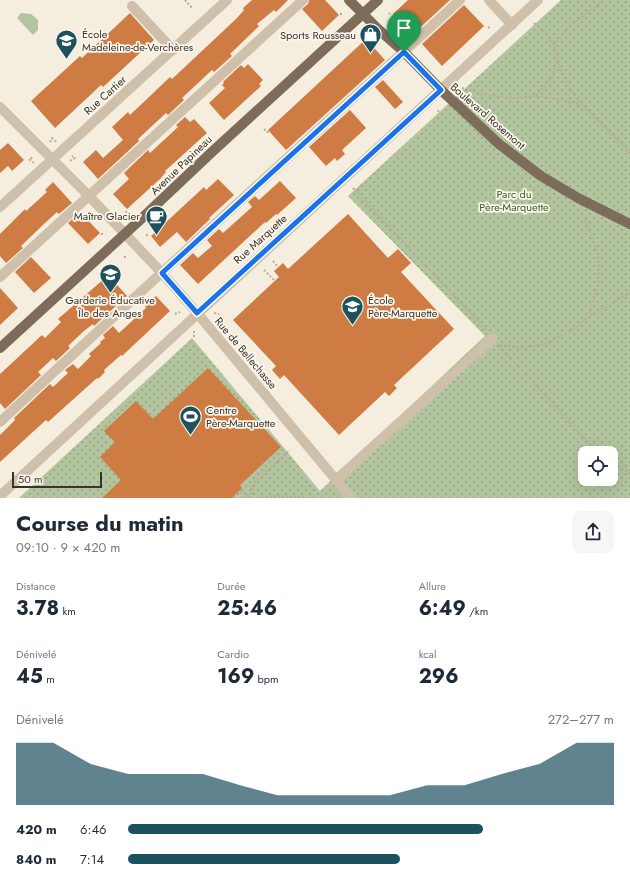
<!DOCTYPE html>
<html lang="fr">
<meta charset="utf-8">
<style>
:root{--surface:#fff;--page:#f6f6f7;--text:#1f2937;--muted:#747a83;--accent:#1c5160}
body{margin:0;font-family:Jost,sans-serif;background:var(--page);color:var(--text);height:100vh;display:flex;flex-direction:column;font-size:15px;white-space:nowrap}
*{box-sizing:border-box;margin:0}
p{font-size:13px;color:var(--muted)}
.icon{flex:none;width:22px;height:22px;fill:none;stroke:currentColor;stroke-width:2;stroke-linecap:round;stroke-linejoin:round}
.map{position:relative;height:498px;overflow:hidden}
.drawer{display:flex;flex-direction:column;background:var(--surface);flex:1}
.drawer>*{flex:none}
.fabs{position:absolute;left:578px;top:446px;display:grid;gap:8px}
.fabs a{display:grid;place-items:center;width:40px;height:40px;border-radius:8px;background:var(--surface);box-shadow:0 4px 16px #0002;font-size:20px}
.scale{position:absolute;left:12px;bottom:10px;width:90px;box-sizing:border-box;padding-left:4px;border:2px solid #3b322a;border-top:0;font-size:11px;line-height:14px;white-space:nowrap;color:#3b322a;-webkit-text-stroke:3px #fbf7ec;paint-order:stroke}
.pin{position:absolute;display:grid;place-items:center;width:34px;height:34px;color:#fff;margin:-41px -17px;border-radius:50% 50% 50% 0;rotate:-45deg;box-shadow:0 0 4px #0007}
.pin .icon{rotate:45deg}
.round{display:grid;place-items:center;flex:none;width:42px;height:42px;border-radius:8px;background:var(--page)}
.head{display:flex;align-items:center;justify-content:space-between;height:68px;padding:0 16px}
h1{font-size:22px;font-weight:700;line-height:30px}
.stats{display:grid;grid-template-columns:repeat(3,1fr);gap:6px;height:68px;padding:4px 16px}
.stats div{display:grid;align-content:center}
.stats b{font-size:20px;font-weight:700}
.stats small{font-size:11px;font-weight:400}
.stats p{font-size:11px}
.chart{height:112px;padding:8px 16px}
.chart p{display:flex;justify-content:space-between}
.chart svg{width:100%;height:72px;margin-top:4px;fill:var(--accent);opacity:.7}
ul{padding:0 16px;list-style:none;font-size:13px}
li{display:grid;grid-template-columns:64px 48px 1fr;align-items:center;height:30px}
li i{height:10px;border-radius:5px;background:var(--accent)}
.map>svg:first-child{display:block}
.grass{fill:#b2c59e}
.park{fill:url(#park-dots);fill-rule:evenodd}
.building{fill:#ce7c44}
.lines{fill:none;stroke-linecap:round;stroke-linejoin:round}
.path{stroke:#baaa94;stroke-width:2;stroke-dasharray:2 2;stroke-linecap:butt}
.minor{stroke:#cec0aa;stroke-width:10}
.major{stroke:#7e6c5a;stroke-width:10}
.route-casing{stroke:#fff;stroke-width:8}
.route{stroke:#1a73e8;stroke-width:5}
.labels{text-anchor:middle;stroke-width:3.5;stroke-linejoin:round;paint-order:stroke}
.poi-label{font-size:11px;fill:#3b322a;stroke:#fbf7ec;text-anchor:start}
.street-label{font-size:11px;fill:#3b322a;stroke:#fbf7ec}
.park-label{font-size:11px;fill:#425b2c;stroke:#fbf7ec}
</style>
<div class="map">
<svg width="630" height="498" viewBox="0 0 630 498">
<defs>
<pattern id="park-dots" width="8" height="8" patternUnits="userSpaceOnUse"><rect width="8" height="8" fill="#b2c59e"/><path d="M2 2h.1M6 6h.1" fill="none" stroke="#92a181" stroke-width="1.8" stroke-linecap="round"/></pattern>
</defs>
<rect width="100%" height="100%" fill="#f5eedf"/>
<path class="grass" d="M21 13 31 14 38 20V30L33 35 17 18Z"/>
<path class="park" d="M561 0H630V498H19L192 338 320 491 485 336 348 196ZM585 453H611V479H585Z"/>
<g class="building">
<path d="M252 0H288L276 12 274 10 257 24 259 26 230 54 232 56 214 72 212 70 182 98 184 100 168 115 166 113 138 139 139 141 98 179 83 162 96 150 103 158 123 140 112 127 128 112 130 115 170 77 172 79 236 19 244 10 243 8Z"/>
<path d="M309 0H325L339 15 322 31 302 9 308 4Z"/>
<path d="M408 0H450L412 35 393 14Z"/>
<path d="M464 5 484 26 442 66 422 44Z"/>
<path d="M130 13 154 40 103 87 101 85 55 128 31 101 80 56 82 58Z"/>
<path d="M366 39 385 60 286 150 268 130Z"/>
<path d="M248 64 263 80 259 84 261 86 224 120 209 103 225 88 222 85 224 83 223 82 241 65 244 68Z"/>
<path d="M383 80 403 102 395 109 375 87Z"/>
<path d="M350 110 366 128 342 150 345 154 337 161 335 158 326 166 309 147Z"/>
<path d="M185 117 190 122 194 119 207 133 165 171 166 172 160 179 127 209 113 194 129 179 124 173 148 150 150 153 178 127 176 125Z"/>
<path d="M8 143 24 160 12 171 8 166 0 173V150Z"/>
<path d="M218 179 234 195 209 218 210 219 186 242 177 232 160 247 151 236 204 187 206 190Z"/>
<path d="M280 181 296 198 277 215 276 214 266 223 265 222 198 284 180 265 193 253 198 258 212 246 207 240 219 229 223 233 252 207 248 202 255 196 259 200Z"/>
<path d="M53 182 72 203 59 214 57 212 45 223 21 246 23 248 6 263 0 256V234L25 209 26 211 47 192 45 190Z"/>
<path d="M80 212 100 233 88 244 68 223Z"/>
<path d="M348 214 388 258 398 249 411 263 401 272 454 329 394 385 397 388 389 396 385 392 339 435 284 375 280 379 272 370 276 366 233 320 279 277 274 271 283 263 288 269Z"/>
<path d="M31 257 51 278 34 293 15 272Z"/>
<path d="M105 278H111L127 296 94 326 93 324 84 331 68 346 70 348 56 361 53 358 38 372 41 375 5 409 0 403V374L42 335 45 338 61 322 58 319Z"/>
<path d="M0 288 18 308 0 325Z"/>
<path d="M156 296 170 311 122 356 121 355 104 370 105 372 98 379 97 378 48 422 46 420 0 462V435L15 420 14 418 50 384 53 387 68 373 65 370 73 364 78 369 91 356 89 354 101 343 100 342 105 338 103 335 113 326 119 333 146 308 145 306Z"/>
<path d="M208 368 281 447 240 485 242 488 232 498H102L121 480 100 457 115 442 104 431 136 401 153 419Z"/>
</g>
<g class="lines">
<g class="path">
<path d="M185 0 192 8"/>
<path d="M389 13 390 14"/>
<path d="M340 14H342"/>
<path d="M534 23 544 31 554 45 557 60 567 84 581 104"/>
<path d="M488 27 490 28"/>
<path d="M364 34V37"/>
<path d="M554 45 571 25 604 0"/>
<path d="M462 88 482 94 501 97 519 98 536 96 559 99 582 105 608 130 630 154"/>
<path d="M536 96 552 77 557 61"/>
<path d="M438 112 439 109"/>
<path d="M264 129 267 132 269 131"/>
<path d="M50 142 52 138 57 142"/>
<path d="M70 161 75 158 72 156"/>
<path d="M34 163 29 159 34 157"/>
<path d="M353 188 487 331"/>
<path d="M126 211 127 214"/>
<path d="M585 219C588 230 593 239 596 249 603 272 596 294 588 316"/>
<path d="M101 234H105"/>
<path d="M146 235H149"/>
<path d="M125 258V255"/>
<path d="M273 261 278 267"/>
<path d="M264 270 275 281"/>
<path d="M214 313 219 314"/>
<path d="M175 314 180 312"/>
<path d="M194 337V331"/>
<path d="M500 345 522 348 547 344 571 331 588 317 630 293"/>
<path d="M500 346 598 453"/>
<path d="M611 463 630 473"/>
<path d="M240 491 250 498"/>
<path d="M251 498 253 484 290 450"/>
<path d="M258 498 278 496 312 498"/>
</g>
<g class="minor">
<path d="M489 0 512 25"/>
<path d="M132 6 173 50"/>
<path d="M0 107 89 196 162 273 197 313 351 498"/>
<path d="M0 207 227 0"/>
<path d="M0 277 303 0"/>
<path d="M0 422C152 280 307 141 460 0"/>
<path d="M336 480 493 338"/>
<path d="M0 496 538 0"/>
</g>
<g class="major">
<path d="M349 0 378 29 404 52 441 90 499 144 541 176 578 198 630 224"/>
<path d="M0 348 140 220 213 151 378 0"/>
</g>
</g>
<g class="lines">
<defs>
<path id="route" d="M404 52 441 90 197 313 162 273Z"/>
</defs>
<use href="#route" class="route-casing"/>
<use href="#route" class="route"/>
</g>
<defs>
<symbol id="shop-pin" viewBox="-11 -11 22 30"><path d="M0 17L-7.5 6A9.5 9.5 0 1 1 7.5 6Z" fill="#1c5160" stroke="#fbf7ec"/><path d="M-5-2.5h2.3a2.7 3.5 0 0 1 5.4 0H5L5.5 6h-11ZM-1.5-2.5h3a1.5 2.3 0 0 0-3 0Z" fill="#fff"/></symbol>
<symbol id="school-pin" viewBox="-11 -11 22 30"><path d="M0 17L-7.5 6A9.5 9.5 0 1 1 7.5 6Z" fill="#1c5160" stroke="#fbf7ec"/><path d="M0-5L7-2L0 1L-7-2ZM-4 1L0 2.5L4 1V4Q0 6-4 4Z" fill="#fff"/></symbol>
<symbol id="cafe-pin" viewBox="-11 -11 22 30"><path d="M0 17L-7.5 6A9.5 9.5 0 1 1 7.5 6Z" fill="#1c5160" stroke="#fbf7ec"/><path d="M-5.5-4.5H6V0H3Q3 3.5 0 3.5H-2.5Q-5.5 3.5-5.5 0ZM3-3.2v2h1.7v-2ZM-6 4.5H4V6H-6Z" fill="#fff"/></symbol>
<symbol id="stadium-pin" viewBox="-11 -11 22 30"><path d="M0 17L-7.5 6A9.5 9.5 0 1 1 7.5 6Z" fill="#1c5160" stroke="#fbf7ec"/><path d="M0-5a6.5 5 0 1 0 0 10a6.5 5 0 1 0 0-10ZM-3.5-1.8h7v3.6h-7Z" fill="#fff"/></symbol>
</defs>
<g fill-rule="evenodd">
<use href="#shop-pin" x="358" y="22" width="25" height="34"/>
<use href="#school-pin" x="54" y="28" width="25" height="34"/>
<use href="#cafe-pin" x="144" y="204" width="25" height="34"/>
<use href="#school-pin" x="98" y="262" width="25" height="34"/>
<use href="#school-pin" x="340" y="294" width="25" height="34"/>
<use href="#stadium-pin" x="178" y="404" width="25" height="34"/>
</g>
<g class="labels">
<g class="poi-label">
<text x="82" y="38">École<tspan x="82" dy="13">Madeleine-de-Verchères</tspan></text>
<text x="356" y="39" text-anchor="end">Sports Rousseau</text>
<text x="140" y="220" text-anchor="end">Maître Glacier</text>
<text x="110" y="304" text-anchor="middle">Garderie Éducative<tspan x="110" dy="13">Île des Anges</tspan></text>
<text x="368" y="304">École<tspan x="368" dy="13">Père-Marquette</tspan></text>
<text x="206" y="414">Centre<tspan x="206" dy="13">Père-Marquette</tspan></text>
</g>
<g class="street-label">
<text transform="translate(105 95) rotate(-42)" y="4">Rue Cartier</text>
<text transform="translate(488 116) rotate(41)" y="4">Boulevard Rosemont</text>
<text transform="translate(181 165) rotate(-44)" y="4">Avenue Papineau</text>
<text transform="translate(260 239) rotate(-42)" y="4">Rue Marquette</text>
<text transform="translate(246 353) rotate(50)" y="4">Rue de Bellechasse</text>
</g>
<g class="park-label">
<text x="514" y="198">Parc du<tspan x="514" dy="13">Père-Marquette</tspan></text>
</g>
</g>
</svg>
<div class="fabs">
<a><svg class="icon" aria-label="locate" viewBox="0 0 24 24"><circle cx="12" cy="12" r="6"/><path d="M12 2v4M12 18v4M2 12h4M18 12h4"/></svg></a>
</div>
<div class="scale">50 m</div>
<div class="pin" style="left:404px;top:52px;background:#1e9e55"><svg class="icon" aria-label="arrive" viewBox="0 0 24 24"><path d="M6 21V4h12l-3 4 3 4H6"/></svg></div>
</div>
<section class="drawer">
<div class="head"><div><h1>Course du matin</h1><p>09:10 · 9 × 420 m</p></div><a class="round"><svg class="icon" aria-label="share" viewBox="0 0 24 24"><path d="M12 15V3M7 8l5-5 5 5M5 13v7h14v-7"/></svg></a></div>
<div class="stats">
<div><p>Distance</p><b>3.78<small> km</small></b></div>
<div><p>Durée</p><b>25:46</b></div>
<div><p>Allure</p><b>6:49<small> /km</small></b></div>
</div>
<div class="stats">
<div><p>Dénivelé</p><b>45<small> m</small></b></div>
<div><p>Cardio</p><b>169<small> bpm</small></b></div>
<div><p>kcal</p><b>296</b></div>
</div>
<div class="chart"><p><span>Dénivelé</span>272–277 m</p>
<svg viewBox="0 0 160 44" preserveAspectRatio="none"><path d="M0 44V6L10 6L20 19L30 25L40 25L50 25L60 32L70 38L80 38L90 38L100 38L110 32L120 32L130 25L140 19L150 6L160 6V44z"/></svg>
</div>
<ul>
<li><b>420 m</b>6:46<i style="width:73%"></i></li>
<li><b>840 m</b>7:14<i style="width:56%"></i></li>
</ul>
</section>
